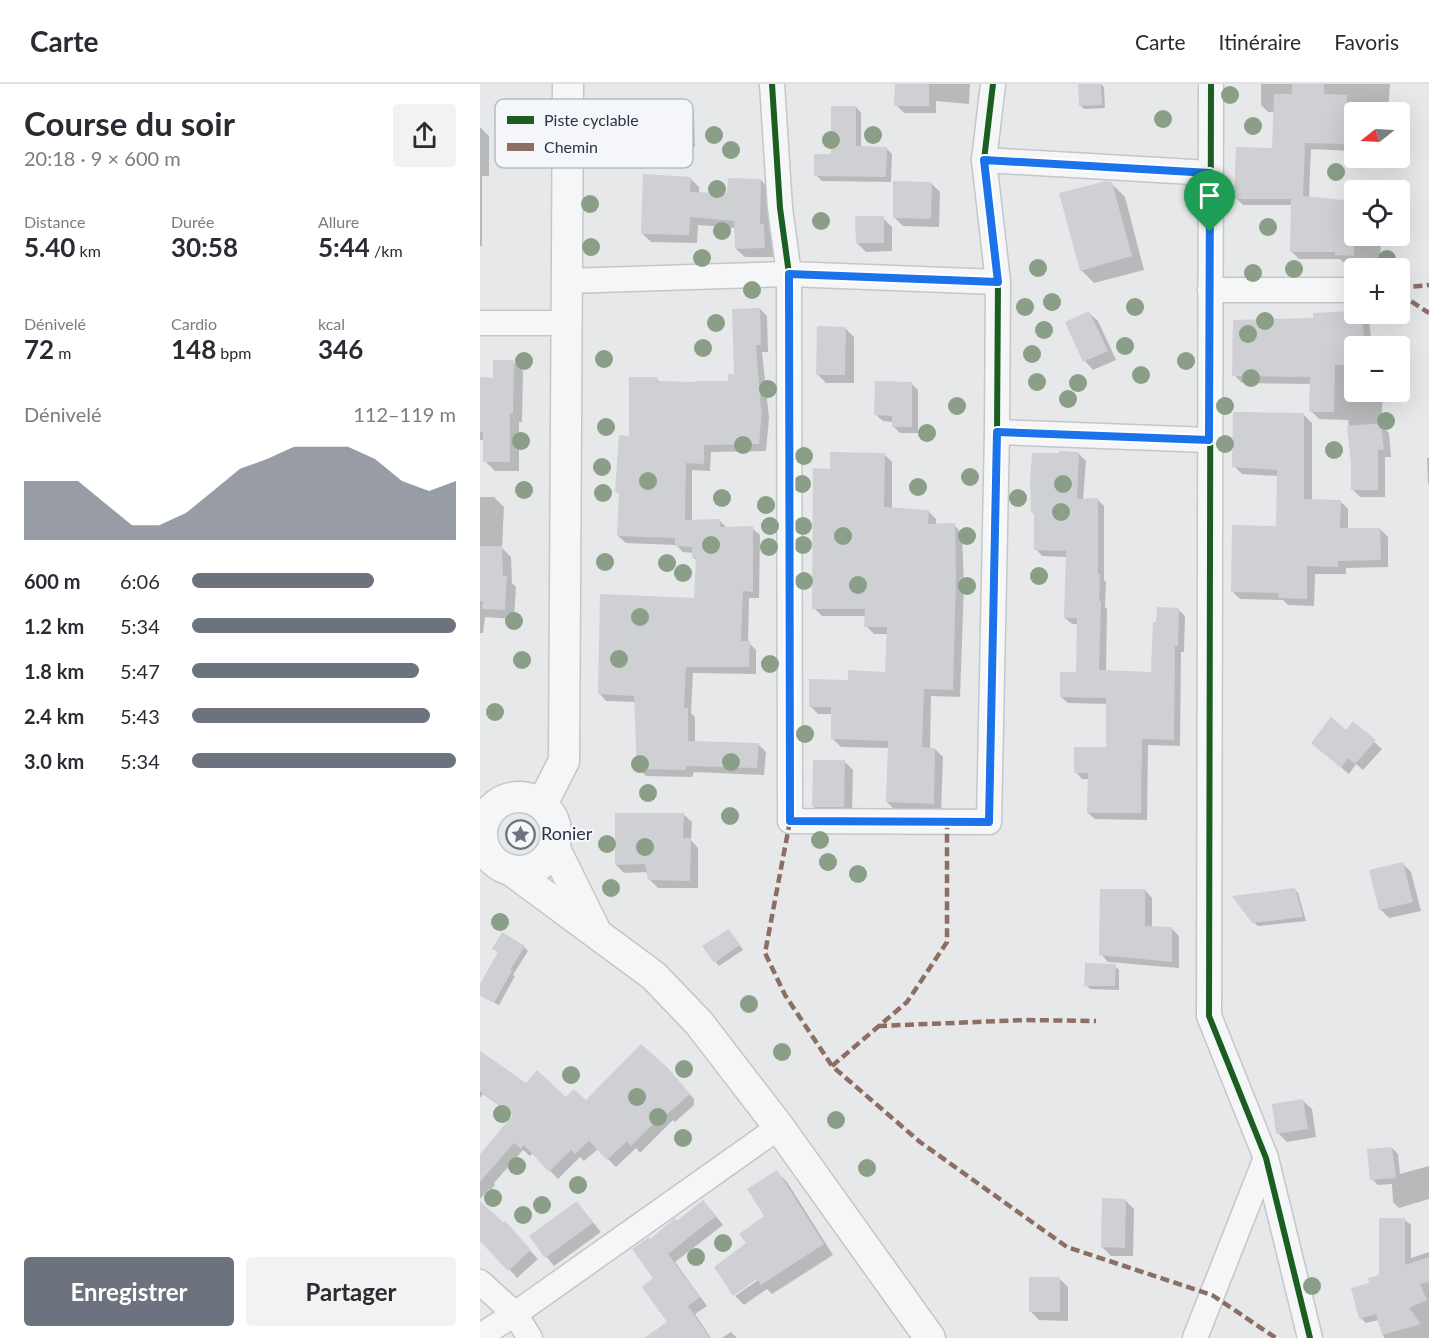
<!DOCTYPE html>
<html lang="fr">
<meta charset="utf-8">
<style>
:root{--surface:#fff;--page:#f2f2f3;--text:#2b2b33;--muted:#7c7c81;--line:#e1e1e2;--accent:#6c737f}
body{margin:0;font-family:Lato,sans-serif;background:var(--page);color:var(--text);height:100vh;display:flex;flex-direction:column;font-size:22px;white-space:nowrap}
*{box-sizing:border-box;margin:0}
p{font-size:20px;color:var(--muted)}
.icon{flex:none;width:33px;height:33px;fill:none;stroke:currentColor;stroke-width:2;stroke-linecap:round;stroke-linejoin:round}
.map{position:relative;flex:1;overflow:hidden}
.details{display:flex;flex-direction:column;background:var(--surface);width:480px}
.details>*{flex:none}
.needle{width:39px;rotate:252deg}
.fabs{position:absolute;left:864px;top:18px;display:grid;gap:12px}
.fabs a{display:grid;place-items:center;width:66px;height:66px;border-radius:6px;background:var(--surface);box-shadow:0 6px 24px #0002;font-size:30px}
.pin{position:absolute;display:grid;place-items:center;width:51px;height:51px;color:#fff;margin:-62px -26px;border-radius:50% 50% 50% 0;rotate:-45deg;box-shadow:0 0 6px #0007}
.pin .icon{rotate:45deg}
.round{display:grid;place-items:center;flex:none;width:63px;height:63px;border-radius:6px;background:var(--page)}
.head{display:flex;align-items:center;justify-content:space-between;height:102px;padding:0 24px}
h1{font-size:33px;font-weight:700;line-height:45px}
.figures{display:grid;grid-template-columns:repeat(3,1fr);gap:9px;height:102px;padding:6px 24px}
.figures div{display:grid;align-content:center}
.figures b{font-size:26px;font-weight:700}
.figures small{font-size:16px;font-weight:400}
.figures p{font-size:16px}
.chart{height:168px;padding:12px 24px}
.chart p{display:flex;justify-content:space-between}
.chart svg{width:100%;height:108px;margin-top:6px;fill:var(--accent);opacity:.7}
.action{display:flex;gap:12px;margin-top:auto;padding:12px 24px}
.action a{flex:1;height:69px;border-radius:6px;background:var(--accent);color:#fff;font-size:24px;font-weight:700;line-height:69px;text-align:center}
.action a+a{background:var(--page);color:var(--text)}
ul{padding:0 24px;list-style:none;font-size:20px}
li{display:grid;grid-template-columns:96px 72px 1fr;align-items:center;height:45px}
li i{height:15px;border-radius:8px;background:var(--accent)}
header{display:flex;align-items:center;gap:36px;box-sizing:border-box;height:84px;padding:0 30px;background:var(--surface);border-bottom:2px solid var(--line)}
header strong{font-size:28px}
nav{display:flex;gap:33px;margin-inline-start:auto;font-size:21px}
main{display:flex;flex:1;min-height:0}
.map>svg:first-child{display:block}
.shadow{fill:#0003}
.building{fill:#ced0d3}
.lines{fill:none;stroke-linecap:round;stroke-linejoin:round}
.minor-casing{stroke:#c4c6c8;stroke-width:27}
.tertiary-casing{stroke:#c4c6c8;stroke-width:33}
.minor{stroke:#f5f6f7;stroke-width:24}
.tertiary{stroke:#f5f6f7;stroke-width:30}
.quiet{stroke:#8d6e63;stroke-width:4.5;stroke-dasharray:9 4.5;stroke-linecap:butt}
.cycleway-casing{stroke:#f4f6f9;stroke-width:10}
.cycleway{stroke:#1b5e20;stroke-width:6}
.tree{fill:#8a9e88}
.route-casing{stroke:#fff;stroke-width:12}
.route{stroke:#1a73e8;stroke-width:8}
.labels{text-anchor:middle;stroke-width:4.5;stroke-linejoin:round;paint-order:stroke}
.poi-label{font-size:18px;fill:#2b3445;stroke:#f4f6f9;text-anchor:start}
.key{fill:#f4f6f9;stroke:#b8bcc3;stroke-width:1.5}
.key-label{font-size:16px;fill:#2b3445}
</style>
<header>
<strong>Carte</strong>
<nav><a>Carte</a><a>Itinéraire</a><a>Favoris</a></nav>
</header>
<main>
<section class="details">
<div class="head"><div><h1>Course du soir</h1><p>20:18 · 9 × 600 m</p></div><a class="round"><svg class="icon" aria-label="share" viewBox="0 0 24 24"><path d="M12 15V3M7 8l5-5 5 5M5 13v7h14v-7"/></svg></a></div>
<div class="figures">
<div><p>Distance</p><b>5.40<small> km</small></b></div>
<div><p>Durée</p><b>30:58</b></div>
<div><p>Allure</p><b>5:44<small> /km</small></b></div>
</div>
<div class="figures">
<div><p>Dénivelé</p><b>72<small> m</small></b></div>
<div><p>Cardio</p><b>148<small> bpm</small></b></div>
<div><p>kcal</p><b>346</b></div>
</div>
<div class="chart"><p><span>Dénivelé</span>112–119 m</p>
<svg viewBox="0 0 160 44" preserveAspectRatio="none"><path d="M0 44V20L10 20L20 20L30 29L40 38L50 38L60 33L70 24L80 15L90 11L100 6L110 6L120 6L130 11L140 20L150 24L160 20V44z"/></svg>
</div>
<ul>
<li><b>600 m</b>6:06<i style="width:69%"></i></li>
<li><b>1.2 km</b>5:34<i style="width:100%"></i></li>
<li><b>1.8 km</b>5:47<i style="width:86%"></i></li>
<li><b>2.4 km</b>5:43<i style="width:90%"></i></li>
<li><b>3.0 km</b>5:34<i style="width:100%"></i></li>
</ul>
<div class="action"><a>Enregistrer</a><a>Partager</a></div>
</section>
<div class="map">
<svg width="949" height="1254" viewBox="0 0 949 1254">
<rect width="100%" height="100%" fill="#e6e8ea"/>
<g class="shadow">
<path d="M415 0H490L489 20 456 17V29H424L416 21Z"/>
<path d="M600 0H621L624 3 625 24 604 25 600 21Z"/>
<path d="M781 0H910L908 28H874V59H872V67L831 65 829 114 868 118 869 106 874 107V152H901L900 180 863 178 860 175H819L812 168V121H763L756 114 794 65 795 28H788L781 21Z"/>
<path d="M208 23 214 30 215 63 148 64 142 58Z"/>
<path d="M376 23 381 29V63L406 64 412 70 411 98 342 97 336 91 352 72Z"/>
<path d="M0 43 9 52V92H2V162H0Z"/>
<path d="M210 94 219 103V109L249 110 281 96 289 105V146L292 150 293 173H265L256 165V144L218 141 217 159 171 158 162 149Z"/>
<path d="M451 99 460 108 459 143 423 142 414 133Z"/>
<path d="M631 99 645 113 664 186 614 199 601 186Z"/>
<path d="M403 134 412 143V167L386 168 377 159Z"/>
<path d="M280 225 287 232 288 268H282L289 334 286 367 231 368 230 387 212 386V437H240L248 445 272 444 280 451 279 514H269L268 558 276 566V590L213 589 211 629 215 633V659L279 661 286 668 284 691 214 688 212 693 166 692 158 684 156 618 126 617 119 609 216 515 218 478 214 474V469L203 468 196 461 146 459 138 452 141 411 137 408 151 353 176 294 181 299 250 298 256 291Z"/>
<path d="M874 228 883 230 889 236 891 253 898 254 906 261 874 262V308H903L901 341 909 349 911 373H905V413H880L872 405 873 380 868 336 839 335 831 327V300L762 299 754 291 834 235V231Z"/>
<path d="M609 229 618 237 636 276 613 286 605 277 587 239Z"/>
<path d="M365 244 374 253V299H346L337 290Z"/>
<path d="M33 278 43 287 42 338H39V387H15L5 377V356H0V295H14Z"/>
<path d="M431 299 438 306V349H420L413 342V338L403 337 396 331Z"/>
<path d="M824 331 832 339V417H860L868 425V445H900L908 453V483L866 484V490H835L834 522 808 521 803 516 760 515 752 507 797 443 798 392 762 390 754 382Z"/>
<path d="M404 370 412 378V425L448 427 456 435V442L474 441 482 449 484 502 480 613 451 612 450 665H455L463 673 461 727 415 726 407 718 409 664 361 663 353 655V630H338L330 622 369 597 407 589 408 550H394L386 542V532H342L334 524 351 387Z"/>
<path d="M599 370 606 377 603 416H618L624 422V496L626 498 625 523 627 525 626 588 672 589 698 525 705 532 704 568H701L700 662 668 661 667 736 615 735 608 729 609 695H602L596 688 627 665 628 620 588 619 581 613 597 590 598 540H592L585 534 587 473 562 472 556 465 555 431 553 428Z"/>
<path d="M947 374H949V400H948Z"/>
<path d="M0 413H14L24 423 22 464 31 473 32 499 36 503 34 535 5 533 3 549H0Z"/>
<path d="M873 639 902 665 883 686 876 680 869 690 840 666 866 648Z"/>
<path d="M365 678 373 686 372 731H342L333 722Z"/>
<path d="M203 730 212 738 211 756 218 764V804H178L170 796 168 788 144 789 136 781Z"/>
<path d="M922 779 931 788 941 827 909 834 900 825Z"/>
<path d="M814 805 818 809 826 837 778 842 773 838Z"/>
<path d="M665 806 672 814V844L692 845 699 852V884L628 878 621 870Z"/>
<path d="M252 850 263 866 239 882 224 863Z"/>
<path d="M44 863 48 867 33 891 35 892 19 921 1 912 0 903 19 869 13 864Z"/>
<path d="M635 882 639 886V906L610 905 606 901Z"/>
<path d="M0 969 46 1001 86 1015 106 1018 196 994 214 1015V1021L195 1038 193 1036 160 1069 156 1064 136 1083 118 1065 104 1077 100 1073 78 1095 53 1069 50 1072 43 1066 14 1099 15 1101 11 1106 9 1105 0 1115V1072L34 1032 3 1010 0 1014Z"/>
<path d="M823 1017 832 1025 836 1053 807 1058 798 1049Z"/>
<path d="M912 1064 918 1070 920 1090 949 1082V1115L919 1124 913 1118 912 1100 898 1101 892 1095Z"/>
<path d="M297 1088 307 1098 353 1171 292 1210 287 1205 264 1221 255 1212 284 1192 268 1159 286 1132Z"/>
<path d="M645 1116 654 1125 653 1172H631L622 1163Z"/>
<path d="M0 1119 33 1148 58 1175 37 1194 0 1151Z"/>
<path d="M97 1119 121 1148 74 1182 51 1153Z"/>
<path d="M231 1126 243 1141 195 1178 227 1222 215 1230 231 1254H201L175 1195 171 1157 197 1138Z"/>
<path d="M925 1136 931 1141V1174L949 1168V1254H904L899 1236 886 1239 881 1234 891 1200 900 1192Z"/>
<path d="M579 1194 588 1203V1237L559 1236 550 1227Z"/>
<path d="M251 1248 257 1254H242Z"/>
</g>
<g class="building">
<path d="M415 0H449V22H414Z"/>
<path d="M598 0H621L622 21 599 22Z"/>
<path d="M812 0H844V10L867 11 865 60 825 59 823 112 874 117V172L855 171V168H810L811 115H754L756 63 792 64 794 10H812Z"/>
<path d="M351 22H376V62L407 63 406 93 334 92V70H351Z"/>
<path d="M163 90 211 93 210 108 247 109 248 94 281 95 280 140H284L285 164 255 165 254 137 210 133 209 151 161 150Z"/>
<path d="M413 97 452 98 451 135 413 134Z"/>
<path d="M626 97 632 98 652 172 600 187 579 109Z"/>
<path d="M375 132H404V159H376Z"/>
<path d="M280 224 281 261H276L281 325 282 326 279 360 224 361V380L206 379 205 436 240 435V443L273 442V508L263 507 261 557H270L269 583H206L204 624H208V657L279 659 277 684 207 682 205 686 157 685 154 612 118 610 120 510 214 514 216 474H212V463L195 462V454L137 452 139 409 135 408 139 351 149 352V293H177V297L216 298V297H248V290H254L252 225Z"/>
<path d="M609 227 628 267 603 278 585 238Z"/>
<path d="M874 227V230H882L885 262H873V281H855L854 328H829L830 293 752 292 753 236 833 234V229Z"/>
<path d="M337 242 366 243 365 291H336Z"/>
<path d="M13 276H34L33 329H30V378H3V348H0V293L13 294Z"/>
<path d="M395 297 432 298V343H412V332L394 331Z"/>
<path d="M753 328 824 329V415L861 416 860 444H900L901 476 858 477V483L827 482V515L798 514 799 509 751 508 752 441 796 442 797 386 752 383Z"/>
<path d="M901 339 904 365 898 366V406H871V380L867 342Z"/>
<path d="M579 367 599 368 597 415 618 414V490H620L619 517H621L619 586 671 588 673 538H676L677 523 699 524 698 562H695L694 656 662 655 661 729H607L608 689H594V663H626V614L580 613V588H596L597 534H584L586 467 554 466V429H551L550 397 552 369H579Z"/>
<path d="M350 368 405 369 404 423 449 426 448 440 475 439 476 493 473 606 444 605 442 663 455 664 454 720 406 718 408 657 351 655V623H329V595L368 596V586L405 588 407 543H384L385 525H332L333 384 350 385Z"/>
<path d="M0 462H22L23 492H27L25 526 2 525 3 517H0Z"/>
<path d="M851 633 866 646 873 637 896 656 875 680 868 674 861 684 831 659Z"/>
<path d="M333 676H365L364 723H332Z"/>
<path d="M135 729H204L203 754H211L210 797 168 796 165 780 135 781Z"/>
<path d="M923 778 933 818 899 826 889 786Z"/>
<path d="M815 804 823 833 772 839 752 812Z"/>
<path d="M620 805H665V842L692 843V878L619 871Z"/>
<path d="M249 845 260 861 234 879 222 862Z"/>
<path d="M22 848 45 862 30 886 32 887 14 919 0 911V900L18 868 12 865Z"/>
<path d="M605 879 636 880 635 902H604Z"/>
<path d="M161 960 188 984 210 1010 186 1031 184 1029 151 1062 147 1057 127 1076 109 1057 95 1070 91 1066 69 1088 44 1061 41 1065 34 1059 0 1098V1070L33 1031 0 1007V967L46 999 57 986 86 1013 94 1005 106 1016Z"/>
<path d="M823 1015 828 1045 796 1050 792 1020Z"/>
<path d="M912 1063 916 1094 890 1096 887 1065Z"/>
<path d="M297 1086 344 1160 281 1201 277 1195 253 1212 234 1183 266 1159 259 1150 284 1132 267 1105Z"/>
<path d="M622 1114 646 1115 645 1164 621 1163Z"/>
<path d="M223 1116 236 1132 188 1170 220 1213 208 1222 230 1254H164L187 1238 162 1203 173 1194 152 1165 169 1153 170 1155 195 1134 197 1137Z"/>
<path d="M0 1117 24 1139 25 1137 51 1166 28 1187 0 1157Z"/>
<path d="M97 1117 113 1139 65 1174 49 1152Z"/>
<path d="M899 1134H925V1181L949 1173V1198L940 1200 947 1216 929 1224 941 1240 902 1251 896 1230 879 1235 871 1204 889 1199 888 1194 899 1191Z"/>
<rect x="549" y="1193" width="31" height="35"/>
</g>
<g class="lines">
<defs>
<g id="minor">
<path d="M292 0 300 124 309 190 310 737 509 738 517 348 518 198 504 76 513 0"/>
<path d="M731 0 729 932 786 1074 830 1254"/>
<path d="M504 76 730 89"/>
<path d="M87 197 309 190 518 198"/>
<path d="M730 206H874"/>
<path d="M0 239H86"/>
<path d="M517 348 729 356"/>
<path d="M0 1198 35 1230 50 1254"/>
<path d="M0 1252 35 1230 299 1043"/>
<path d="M715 1254 786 1074"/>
</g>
<g id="tertiary">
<circle cx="39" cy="750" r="37"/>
<path d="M62 720 84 677 88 0"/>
<path d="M74 763 114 844"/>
<path d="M32 787 174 892 219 939 299 1043 450 1254"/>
</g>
</defs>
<use href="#minor" class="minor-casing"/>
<use href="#tertiary" class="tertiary-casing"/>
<use href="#minor" class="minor"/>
<use href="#tertiary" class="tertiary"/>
<g class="quiet">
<path d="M920 204 949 201"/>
<path d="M920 210 949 229"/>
<path d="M310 737 285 869 305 911 352 982 440 1058 587 1163 732 1211 796 1254"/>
<path d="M398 942 545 936 616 937"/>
<path d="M352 982 427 918 467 858V738"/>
</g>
<defs>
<g id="cycleway">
<path d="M292 0 300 124 309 190 310 737 509 738 517 348 518 198 504 76 513 0"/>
<path d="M731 0 729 932 786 1074 830 1254"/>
</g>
</defs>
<use href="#cycleway" class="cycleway-casing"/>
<use href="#cycleway" class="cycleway"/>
</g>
<g class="tree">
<circle cx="750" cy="11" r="9"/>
<circle cx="683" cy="35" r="9"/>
<circle cx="773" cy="42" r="9"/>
<circle cx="234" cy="51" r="9"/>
<circle cx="393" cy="51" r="9"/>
<circle cx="351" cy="56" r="9"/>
<circle cx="251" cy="66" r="9"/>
<circle cx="856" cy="88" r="9"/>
<circle cx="237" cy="105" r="9"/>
<circle cx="745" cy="110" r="9"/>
<circle cx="110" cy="120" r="9"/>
<circle cx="341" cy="137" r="9"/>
<circle cx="788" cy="143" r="9"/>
<circle cx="242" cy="147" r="9"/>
<circle cx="111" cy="163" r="9"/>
<circle cx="222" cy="174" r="9"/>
<circle cx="907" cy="175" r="9"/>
<circle cx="558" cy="184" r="9"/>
<circle cx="814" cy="185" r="9"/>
<circle cx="773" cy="189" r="9"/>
<circle cx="272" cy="206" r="9"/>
<circle cx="572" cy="218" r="9"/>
<circle cx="545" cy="223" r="9"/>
<circle cx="655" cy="223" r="9"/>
<circle cx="785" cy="237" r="9"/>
<circle cx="236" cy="239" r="9"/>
<circle cx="564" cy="246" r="9"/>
<circle cx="768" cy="250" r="9"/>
<circle cx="645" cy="262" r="9"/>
<circle cx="223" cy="264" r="9"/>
<circle cx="552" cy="270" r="9"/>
<circle cx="124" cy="275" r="9"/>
<circle cx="44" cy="277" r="9"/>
<circle cx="706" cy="277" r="9"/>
<circle cx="661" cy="291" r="9"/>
<circle cx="771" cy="294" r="9"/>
<circle cx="557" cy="298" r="9"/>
<circle cx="598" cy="299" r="9"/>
<circle cx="288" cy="305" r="9"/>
<circle cx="588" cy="315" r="9"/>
<circle cx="477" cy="322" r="9"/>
<circle cx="745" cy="322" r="9"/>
<circle cx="906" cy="337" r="9"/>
<circle cx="126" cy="343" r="9"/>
<circle cx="447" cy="349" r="9"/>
<circle cx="41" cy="357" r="9"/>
<circle cx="745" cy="360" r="9"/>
<circle cx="263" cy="361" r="9"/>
<circle cx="854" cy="366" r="9"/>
<circle cx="324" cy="372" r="9"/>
<circle cx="122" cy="383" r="9"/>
<circle cx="490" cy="393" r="9"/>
<circle cx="168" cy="397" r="9"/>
<circle cx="322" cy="400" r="9"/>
<circle cx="583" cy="400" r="9"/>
<circle cx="438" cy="403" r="9"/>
<circle cx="44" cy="406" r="9"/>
<circle cx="123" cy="409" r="9"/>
<circle cx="242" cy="414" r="9"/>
<circle cx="538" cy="414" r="9"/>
<circle cx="286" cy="421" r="9"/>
<circle cx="581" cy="428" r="9"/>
<circle cx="290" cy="442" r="9"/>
<circle cx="323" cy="442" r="9"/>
<circle cx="363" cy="452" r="9"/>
<circle cx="487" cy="452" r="9"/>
<circle cx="231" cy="461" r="9"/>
<circle cx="323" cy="461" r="9"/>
<circle cx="289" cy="463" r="9"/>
<circle cx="125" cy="478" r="9"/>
<circle cx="187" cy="479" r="9"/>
<circle cx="203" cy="489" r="9"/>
<circle cx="559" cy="492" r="9"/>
<circle cx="324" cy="497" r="9"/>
<circle cx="378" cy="501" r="9"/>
<circle cx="487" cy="502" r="9"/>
<circle cx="160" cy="533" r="9"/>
<circle cx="34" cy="537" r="9"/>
<circle cx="139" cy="575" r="9"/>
<circle cx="42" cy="576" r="9"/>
<circle cx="290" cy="580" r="9"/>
<circle cx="15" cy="628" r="9"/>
<circle cx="325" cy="650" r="9"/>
<circle cx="251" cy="678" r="9"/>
<circle cx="160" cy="680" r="9"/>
<circle cx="168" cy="709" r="9"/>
<circle cx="250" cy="732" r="9"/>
<circle cx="340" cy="756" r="9"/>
<circle cx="127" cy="760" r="9"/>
<circle cx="165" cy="763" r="9"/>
<circle cx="348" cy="778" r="9"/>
<circle cx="378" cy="790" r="9"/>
<circle cx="131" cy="804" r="9"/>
<circle cx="20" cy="838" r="9"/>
<circle cx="269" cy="920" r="9"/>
<circle cx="302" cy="968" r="9"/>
<circle cx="204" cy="985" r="9"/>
<circle cx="91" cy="991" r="9"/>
<circle cx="157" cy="1013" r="9"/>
<circle cx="22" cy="1030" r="9"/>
<circle cx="178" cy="1033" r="9"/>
<circle cx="356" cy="1036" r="9"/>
<circle cx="203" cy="1054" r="9"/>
<circle cx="37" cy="1082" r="9"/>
<circle cx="387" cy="1084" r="9"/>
<circle cx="98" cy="1101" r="9"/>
<circle cx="13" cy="1114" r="9"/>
<circle cx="62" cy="1121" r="9"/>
<circle cx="43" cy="1131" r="9"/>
<circle cx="243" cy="1159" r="9"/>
<circle cx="216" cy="1173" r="9"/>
<circle cx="832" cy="1202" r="9"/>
</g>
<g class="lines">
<defs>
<path id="route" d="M504 76 730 89 729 356 517 348 509 738 310 737 309 190 518 198Z"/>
</defs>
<use href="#route" class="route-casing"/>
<use href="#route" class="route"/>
</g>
<defs>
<symbol id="sight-ring" viewBox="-11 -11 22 22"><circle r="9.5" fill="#f4f6f9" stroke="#6c737f" stroke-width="1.5"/><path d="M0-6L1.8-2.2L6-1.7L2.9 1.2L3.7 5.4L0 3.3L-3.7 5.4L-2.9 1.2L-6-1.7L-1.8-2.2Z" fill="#6c737f"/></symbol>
</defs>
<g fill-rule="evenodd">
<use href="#sight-ring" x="24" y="734" width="33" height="33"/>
</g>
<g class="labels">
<g class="poi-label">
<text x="61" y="756">Ronier</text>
</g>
</g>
<rect x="15" y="15" width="198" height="69" rx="9" class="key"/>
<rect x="27" y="32" width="27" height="8" fill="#1b5e20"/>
<rect x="27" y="59" width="27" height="8" fill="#8d6e63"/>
<g class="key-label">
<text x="64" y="42">Piste cyclable</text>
<text x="64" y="69">Chemin</text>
</g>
</svg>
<div class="fabs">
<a><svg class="needle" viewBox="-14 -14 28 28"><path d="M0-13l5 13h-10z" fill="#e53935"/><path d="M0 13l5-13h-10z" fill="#7c7c81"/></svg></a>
<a><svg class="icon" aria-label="locate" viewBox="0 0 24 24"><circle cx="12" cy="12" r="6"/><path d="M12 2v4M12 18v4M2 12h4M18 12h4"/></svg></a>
<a>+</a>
<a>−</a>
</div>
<div class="pin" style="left:730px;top:148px;background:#1e9e55"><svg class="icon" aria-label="arrive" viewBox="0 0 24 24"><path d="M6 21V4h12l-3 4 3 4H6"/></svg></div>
</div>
</main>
